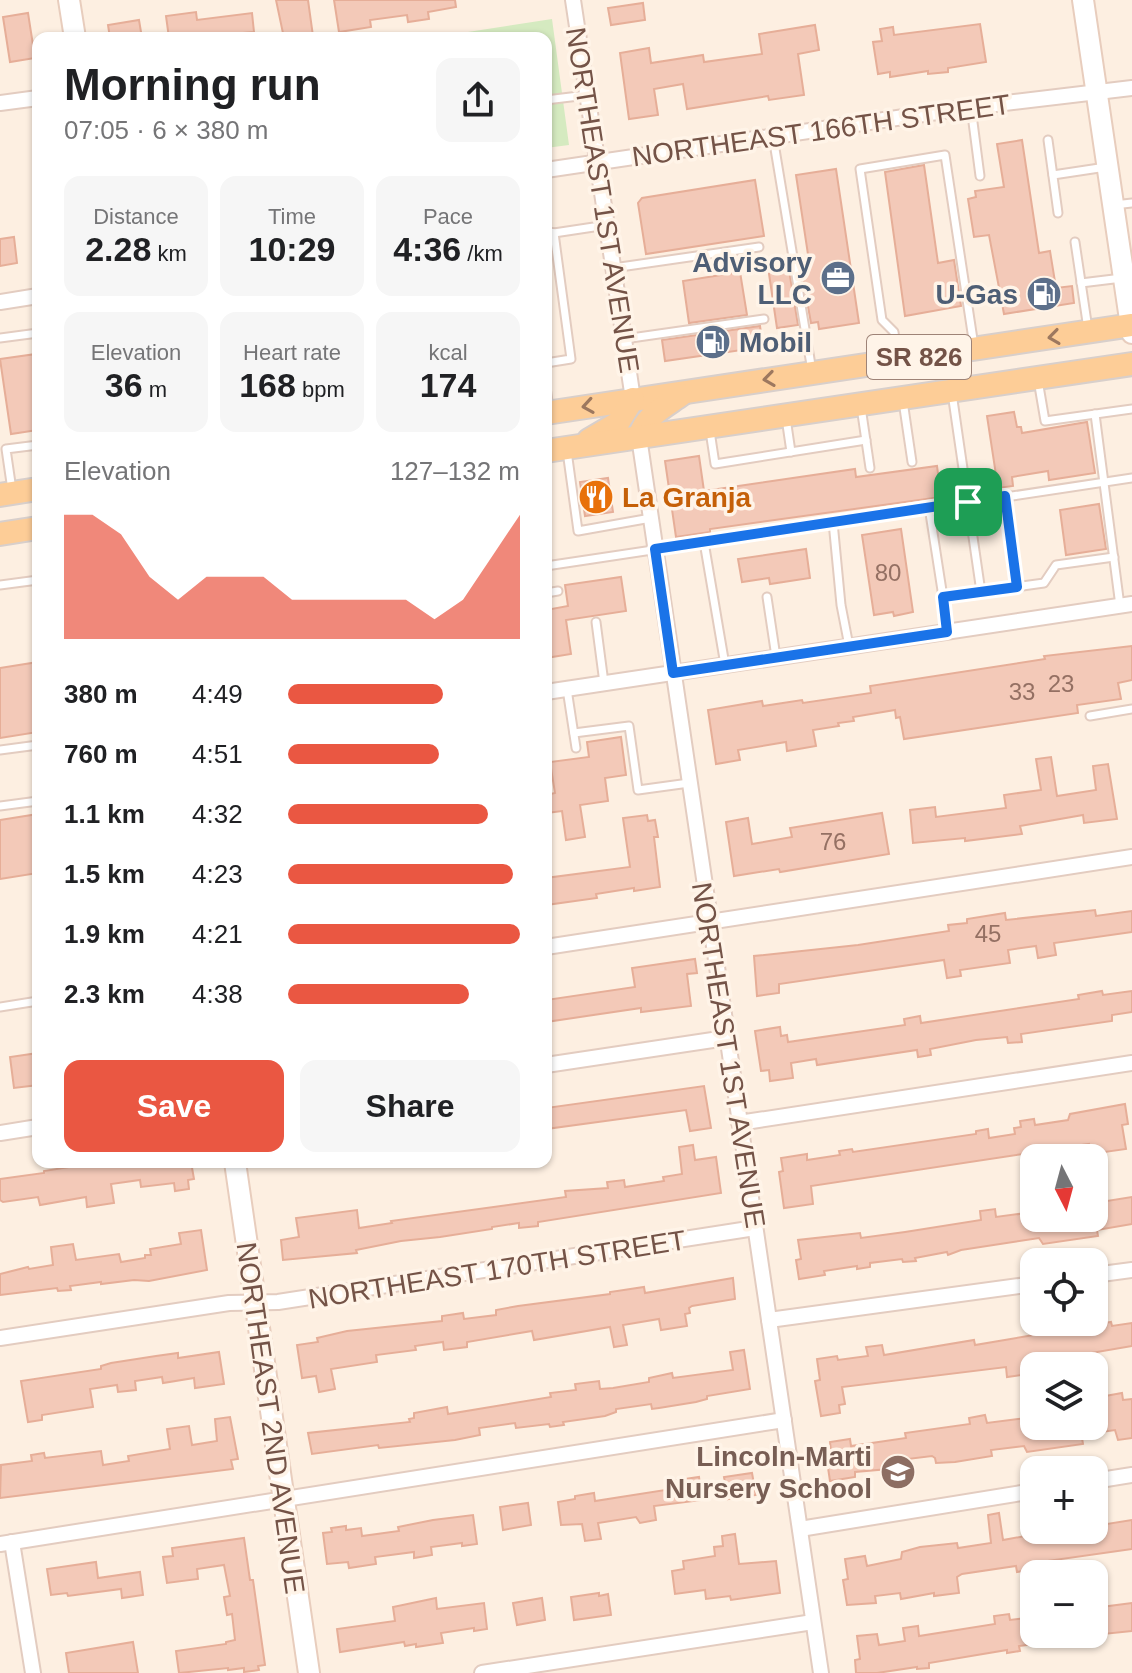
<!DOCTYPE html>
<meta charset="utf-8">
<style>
:root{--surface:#fff;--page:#f6f6f6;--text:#202124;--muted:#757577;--accent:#ea5742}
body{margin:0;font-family:Helvetica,sans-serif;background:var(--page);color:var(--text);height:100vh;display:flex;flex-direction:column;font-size:30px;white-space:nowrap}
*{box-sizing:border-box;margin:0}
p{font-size:26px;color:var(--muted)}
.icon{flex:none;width:44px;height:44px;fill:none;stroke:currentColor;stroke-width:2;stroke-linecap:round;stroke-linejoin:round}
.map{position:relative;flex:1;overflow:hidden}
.panel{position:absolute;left:32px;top:32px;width:520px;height:1136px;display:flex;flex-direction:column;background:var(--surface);border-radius:16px;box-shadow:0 2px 6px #0004}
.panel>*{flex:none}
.needle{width:52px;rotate:174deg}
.buttons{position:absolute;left:1020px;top:1144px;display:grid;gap:16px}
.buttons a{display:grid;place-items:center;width:88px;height:88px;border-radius:16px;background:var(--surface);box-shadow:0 2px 6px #0004;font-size:40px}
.pin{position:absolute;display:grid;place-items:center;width:68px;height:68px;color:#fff;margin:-34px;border-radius:16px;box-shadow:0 4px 12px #0006}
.round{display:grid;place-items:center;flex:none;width:84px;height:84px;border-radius:16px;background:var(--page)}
.headline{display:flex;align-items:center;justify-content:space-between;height:136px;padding:0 32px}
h1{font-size:44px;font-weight:800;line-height:60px}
.stats{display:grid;grid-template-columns:repeat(3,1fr);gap:12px;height:136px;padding:8px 32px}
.stats div{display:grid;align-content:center;border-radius:16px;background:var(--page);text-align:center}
.stats b{font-size:34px;font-weight:800}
.stats small{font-size:22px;font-weight:400}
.stats p{font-size:22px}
.chart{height:224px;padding:16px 32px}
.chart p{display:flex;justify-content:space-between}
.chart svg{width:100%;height:144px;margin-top:8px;fill:var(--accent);opacity:.7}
.cta{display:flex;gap:16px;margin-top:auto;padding:16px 32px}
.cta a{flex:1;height:92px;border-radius:16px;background:var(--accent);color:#fff;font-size:32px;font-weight:800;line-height:92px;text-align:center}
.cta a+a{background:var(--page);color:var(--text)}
ul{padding:0 32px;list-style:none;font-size:26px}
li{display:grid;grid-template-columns:128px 96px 1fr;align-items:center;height:60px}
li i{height:20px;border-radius:10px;background:var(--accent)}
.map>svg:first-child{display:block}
.green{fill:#d5eac0}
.building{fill:#f3c9b8;stroke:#e6ae98;stroke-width:2}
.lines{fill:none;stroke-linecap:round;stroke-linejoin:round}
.lane-casing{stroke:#e3ccc0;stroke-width:11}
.street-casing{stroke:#e3ccc0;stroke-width:18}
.secondary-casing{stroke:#e8cdbd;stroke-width:24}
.primary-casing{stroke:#d8cfcb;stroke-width:26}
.lane{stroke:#fff;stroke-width:7}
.street{stroke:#fff;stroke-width:14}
.secondary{stroke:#fff;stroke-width:20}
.primary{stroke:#fdcd97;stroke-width:22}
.oneway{stroke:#9d785f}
.route-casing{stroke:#fff;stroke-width:16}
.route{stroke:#1a73e8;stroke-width:10}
.labels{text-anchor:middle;stroke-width:7;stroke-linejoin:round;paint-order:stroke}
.number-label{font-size:24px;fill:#947063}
.shield{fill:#fff4e8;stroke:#9e8377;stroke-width:2}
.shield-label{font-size:26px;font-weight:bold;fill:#745347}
.street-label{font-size:28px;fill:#745347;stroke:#fff4e8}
.service-label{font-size:28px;font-weight:bold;fill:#4e5e75;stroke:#fff4e8;text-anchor:end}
.food-label{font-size:28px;font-weight:bold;fill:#c56008;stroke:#fff4e8;text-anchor:start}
.education-label{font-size:28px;font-weight:bold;fill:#785e54;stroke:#fff4e8;text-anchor:end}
</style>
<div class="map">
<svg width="1132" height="1673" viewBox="0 0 1132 1673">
<rect width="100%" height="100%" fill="#fdefe1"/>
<path class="green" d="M552 19 569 145 546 148V38H429Z"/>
<g class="building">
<path d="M276 0H308L313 36 284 38Z"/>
<path d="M334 0H455L456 7 428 12 429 19 408 22 407 15 370 20 371 27 339 32Z"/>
<path d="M643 3 645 20 611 25 608 8Z"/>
<path d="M196 12 197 20 252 13 254 32 244 33 245 38H169L166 16Z"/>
<path d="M28 13 35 58 10 62 3 17Z"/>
<path d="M139 20 142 38H110L108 25Z"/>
<path d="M980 24 986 62 948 68V72L928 74V71L890 77V72L878 74 873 42 882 41 880 29 893 27 894 35Z"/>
<path d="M815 25 819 50 798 54 804 95 769 100 768 96 687 109 683 84 654 89 658 115 629 119 620 53 649 48 651 63 703 55 704 62 762 54 759 34Z"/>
<path d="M1022 140 1039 253 1050 251 1056 288 1072 286 1074 303 1004 314 989 235 974 237 968 199 976 197 975 191 1004 187 997 144Z"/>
<path d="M924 165 938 263 954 260 961 306 905 316 885 172Z"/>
<path d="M836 169 859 323 819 329 818 322 811 323 800 262 809 261 796 175Z"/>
<path d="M755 180 764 236 646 254 638 203 642 198Z"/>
<path d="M14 237 17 263 0 266V239Z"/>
<path d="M788 264 798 325 777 328 768 267Z"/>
<path d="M740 272 747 315 689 323 683 281Z"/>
<path d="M760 326 763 347 665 361 662 340Z"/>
<path d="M36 354 38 430 11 434 0 359Z"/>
<path d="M1014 412 1017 427H1021L1022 433 1087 422 1095 473 1049 480 1048 471 1012 477 1013 486 998 488 987 416Z"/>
<path d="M699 456 704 491 855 469 856 477 937 466 941 497 710 529V532L676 537 665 461Z"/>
<path d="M608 478 613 512 585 516 580 482Z"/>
<path d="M1099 504 1106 549 1066 555 1060 510Z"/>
<path d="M901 529 913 612 894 616 893 612 874 615 862 535Z"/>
<path d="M806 549 810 578 770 584 769 578 742 582 738 559Z"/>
<path d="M621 577 626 611 566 620 571 654 546 658V610L568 606 565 585Z"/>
<path d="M1132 646V680L1118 683 1121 699 1077 705 1078 713 904 739 900 717 896 718 895 710 853 717 854 721 838 723 839 726 813 730 816 746 787 751 786 742 738 750 740 760 716 764 708 710 762 701 763 706 802 700 803 703 871 693 870 686 1045 659 1044 656Z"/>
<path d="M38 662V732L0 738V668Z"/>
<path d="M621 737 626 775 605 778 608 801 580 805 585 837 566 840 562 811 546 813V795L555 793 550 762 589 757 587 742Z"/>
<path d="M1051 757 1057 796 1096 790 1093 766 1108 764 1117 819 1084 823 1083 815 1020 826 1022 834 965 841V838L913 843 910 810 935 807 936 817 1006 808 1004 795 1041 790 1036 759Z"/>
<path d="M882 813 889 854 780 872 779 869 734 876 726 822 748 818 752 844 792 837 790 828Z"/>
<path d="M38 814V873L0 879V820Z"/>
<path d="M647 815 648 821 655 820 658 837H654L660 887 634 891V888L596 894 597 898 546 905V878L630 867 623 818Z"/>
<path d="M1095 910 1096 916 1132 911V932L1054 943 1056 955 1038 958 1036 946 1008 950 1010 963 960 970 961 976 947 978 944 960 779 984V993L757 996 754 956 858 945 949 931 948 925 967 923V919L1005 913 1006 920Z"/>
<path d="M695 959 697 973 687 974 691 1006 641 1012V1008L546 1022V1000L635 987 632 968Z"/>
<path d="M1102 991 1103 995 1132 991V1012L1112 1015V1021L1021 1034 1022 1042 1008 1043 1007 1037 976 1040 930 1049 931 1055 918 1057 917 1050 817 1065 816 1059 791 1063 793 1078 770 1081 769 1070 761 1071 755 1031 780 1027 781 1036 787 1035 788 1042 905 1025 904 1019 920 1016 921 1023 1079 999 1078 995Z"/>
<path d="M38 1053V1085L14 1088 10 1057Z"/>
<path d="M704 1086 711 1128 690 1131 686 1110 546 1129V1108Z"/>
<path d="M1125 1104 1128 1124 1122 1125 1126 1149 1091 1154 1089 1144 811 1186 813 1204 784 1208 779 1172 783 1171 781 1158 807 1154V1160L840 1155 839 1151 852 1149 853 1152 976 1134V1131L988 1129 989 1138 1015 1134 1014 1128 1021 1127 1020 1121 1034 1119 1035 1125 1068 1120 1070 1114Z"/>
<path d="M693 1145 695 1160 716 1157 721 1193 538 1222V1226L519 1228V1223L492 1227V1229L440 1237 401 1241 356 1250 357 1253 283 1260 281 1240 299 1237 296 1218 357 1210 359 1228 392 1223 391 1221 566 1197 565 1191 608 1188 607 1182 624 1180 625 1187 664 1181 663 1177 682 1174 679 1147Z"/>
<path d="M87 1162H191L194 1179 188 1180 189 1189 175 1191 174 1183 141 1187 140 1180 111 1184 114 1203 87 1207 86 1197 40 1205 38 1197 3 1202 0 1200V1179L44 1173V1171L88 1164Z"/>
<path d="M1132 1197V1224L1097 1230 1098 1236 1043 1244 1039 1238 961 1250 948 1255 947 1252 915 1258 916 1261 903 1262 902 1259 870 1263V1267L857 1269V1266L824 1271 825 1275 799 1279 796 1260 801 1259 798 1240 860 1233 861 1238 905 1232 981 1220 980 1211 995 1209 996 1217 1034 1212V1218H1094V1203Z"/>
<path d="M201 1230 207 1270 149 1281 134 1280 101 1284V1282L70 1286 71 1290 58 1291 57 1288 0 1295V1274L28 1267 29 1269 53 1265 51 1247 73 1244 76 1260 119 1254 121 1262 145 1258V1255H151L150 1249 181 1244 179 1233Z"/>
<path d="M733 1278 735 1299 692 1306 689 1308 690 1313 685 1314 687 1326 661 1330 659 1319 623 1325 627 1345 614 1347 610 1327 534 1340 532 1331 467 1342V1347L444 1350 443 1342 415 1346 416 1350 376 1355 377 1362 331 1369 335 1389 319 1392 316 1376 302 1378 297 1345 318 1342 317 1338 347 1331 442 1321V1316L463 1313 464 1319 496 1315V1310L518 1306 610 1294V1292L644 1287 645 1293Z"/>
<path d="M1111 1322 1112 1326 1132 1323V1346L1021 1365 1022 1375 1007 1377 1006 1367 842 1387 845 1404 839 1405 840 1413 821 1416 815 1381 820 1380 817 1359 837 1356 838 1360 868 1356 866 1347 882 1345 884 1355 974 1340 975 1345Z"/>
<path d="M744 1350 750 1389 707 1396V1399L696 1402 659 1408 652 1409 651 1404 616 1409V1412L605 1416 563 1422 564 1425 550 1427 549 1424 516 1428 515 1423 479 1428 480 1435 455 1440 379 1448 378 1445 312 1454 308 1433 410 1422 409 1419 414 1418V1413L447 1407 448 1414 551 1397 550 1393 576 1390 575 1384 599 1381 600 1389 613 1388 649 1382V1378L672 1373 673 1378 733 1370 730 1352Z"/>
<path d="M219 1352 224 1384 195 1388 194 1378 163 1383 162 1377 135 1381 136 1390 118 1392 117 1385 90 1389 93 1407 42 1415V1420L28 1422 21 1381 101 1369V1366L111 1363 156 1356 178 1353V1358Z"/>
<path d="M1122 1393 1123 1400 1132 1399V1438L1118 1440 1115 1430 1094 1433V1406L1106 1404 1105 1396Z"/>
<path d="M985 1415 987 1423 1026 1418 1027 1426H1080L1083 1444 1027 1452 1024 1446 991 1450 992 1456 955 1462 936 1463 935 1458 932 1456 899 1460 900 1468 855 1472V1477L830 1481 827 1461 832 1460 830 1442 850 1439 851 1446 906 1438 905 1433 970 1424 969 1418Z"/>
<path d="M230 1417 238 1459 231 1460 233 1469 0 1498 1 1465 32 1461 31 1455 44 1453 45 1458 101 1451 103 1465 129 1461 128 1456 170 1449 167 1429 189 1426 192 1445 217 1441 215 1419Z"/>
<path d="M752 1473 756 1495 728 1499 724 1477Z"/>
<path d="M699 1477 702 1500 654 1506 656 1520 640 1523 636 1517 598 1523 601 1539 585 1541 582 1524 561 1525 558 1502 575 1499V1496L594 1493 595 1501 672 1489 671 1481Z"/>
<path d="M528 1503 531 1525 503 1530 500 1507Z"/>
<path d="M999 1513 1003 1540 1037 1534 1038 1530H1094V1526L1132 1520V1549L1047 1561 1048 1567 1034 1569 1017 1572 1016 1566 962 1574 957 1577 959 1593 934 1596V1593L901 1599 900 1593 875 1596 876 1603 847 1605 843 1580 848 1579 845 1559 865 1556 867 1566 901 1559 902 1552 920 1547 957 1543 958 1548 991 1543 988 1515Z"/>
<path d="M473 1515 477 1544 462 1546V1543L431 1547 432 1555 414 1558V1552L375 1557 376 1564 349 1568 348 1562 327 1564 323 1533 332 1532 331 1528 346 1526V1530L361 1528 362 1536 399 1531 398 1527 433 1520Z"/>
<path d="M735 1534 739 1564 776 1561 780 1593 731 1600 730 1596 706 1599 705 1590 675 1594 672 1571 684 1569 683 1561 715 1556 714 1547 723 1546 722 1536Z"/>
<path d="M244 1538 250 1580H253L265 1665 258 1666 259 1670 244 1672V1668L228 1670V1668L179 1673 176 1651 226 1644V1642L235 1640 232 1614 227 1615 224 1597 230 1596 224 1565 197 1569 198 1579 167 1583 163 1557 173 1556 172 1548Z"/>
<path d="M96 1562 98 1578 140 1572 143 1595 122 1598 121 1589 68 1596 67 1593 51 1595 47 1569Z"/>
<path d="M599 1593V1596L608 1594 611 1615 574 1620 571 1597Z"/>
<path d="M436 1598 437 1609 484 1603 487 1629 474 1631V1628L441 1633 443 1643 416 1647V1644L405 1646 404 1642 340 1652 337 1629 395 1621 393 1607Z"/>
<path d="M542 1598 545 1620 517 1625 513 1603Z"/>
<path d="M1132 1603V1631L1094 1635V1608Z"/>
<path d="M1009 1614 1010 1620 1034 1617V1644L1019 1646 1020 1651 1007 1653V1650L929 1663V1668L917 1669V1667L877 1673H856L855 1660 860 1659 857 1636 877 1634 879 1645 905 1641 903 1628 918 1626 919 1636 995 1624 994 1616Z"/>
<path d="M133 1642 138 1673H69L66 1653Z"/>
</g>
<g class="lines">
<defs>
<g id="lane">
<path d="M546 100 587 95"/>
<path d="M971 107 980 176"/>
<path d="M773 137 812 371"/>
<path d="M1048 140 1058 213"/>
<path d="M1053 175 1106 167"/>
<path d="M1114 205 1132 203"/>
<path d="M546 231 554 233 607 225"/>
<path d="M1075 242 1088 329"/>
<path d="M613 268 759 247"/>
<path d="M1081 283 1122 278"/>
<path d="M0 338 38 333"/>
<path d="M624 339 764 319"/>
<path d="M898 358 894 332 882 320 860 169 945 155 974 346"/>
<path d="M546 363 571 359 554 233"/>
<path d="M1038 380 1045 421 1132 409"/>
<path d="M546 387 549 408"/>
<path d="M952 393 981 592"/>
<path d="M903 401 912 462"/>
<path d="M861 407 870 468"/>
<path d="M1095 414 1120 606"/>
<path d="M786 418 791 452"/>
<path d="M710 431 715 464 866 440"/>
<path d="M567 451 578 531 651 518"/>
<path d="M12 490 6 449 38 445"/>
<path d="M1005 496 1017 587"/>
<path d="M929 507 943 597"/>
<path d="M833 522 841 605 849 646"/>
<path d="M704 542 725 665"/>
<path d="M546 566 1132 478"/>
<path d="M0 585 38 580"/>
<path d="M546 593 558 591"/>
<path d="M767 597 776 657"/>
<path d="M596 622 604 683"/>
<path d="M947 632 943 597 1044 583 1056 565 1114 557"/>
<path d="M567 689 576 748"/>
<path d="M1090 716 1132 709"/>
<path d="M574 733 629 726 638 790 689 783"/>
<path d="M0 750 38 745"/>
<path d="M0 806 38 801"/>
<path d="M0 1007 38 1001"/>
</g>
<g id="street">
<path d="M573 0 633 399"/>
<path d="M0 103 38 98"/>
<path d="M546 170 971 107 1132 88"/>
<path d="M0 302 38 296"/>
<path d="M639 437 821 1673"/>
<path d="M546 692 1132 604"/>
<path d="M546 947 1132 857"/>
<path d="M546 1065 726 1038"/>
<path d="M739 1123 1132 1063"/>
<path d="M0 1133 38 1127"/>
<path d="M1094 1275 1132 1270"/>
<path d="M769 1320 1034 1284"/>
<path d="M0 1338 229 1303 278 1302 755 1228"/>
<path d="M1094 1481 1132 1475"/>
<path d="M800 1529 1034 1491"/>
<path d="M12 1542 33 1673"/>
<path d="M0 1544 784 1420"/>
<path d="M482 1673 813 1622"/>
</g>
<g id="secondary">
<path d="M69 0 75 38"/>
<path d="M1083 0 1132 333"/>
<path d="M235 1162 309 1673"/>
</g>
<g id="primary">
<path d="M546 413 1132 325"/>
<path d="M639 437C645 416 664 407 681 395"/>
<path d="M589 440 618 423 633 399"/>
<path d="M546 451 1132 364"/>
<path d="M0 495 38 489"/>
<path d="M0 534 38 528"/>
</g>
</defs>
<use href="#lane" class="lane-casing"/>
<use href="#street" class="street-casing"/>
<use href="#secondary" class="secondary-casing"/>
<use href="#primary" class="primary-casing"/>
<use href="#lane" class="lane"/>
<use href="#street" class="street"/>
<use href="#secondary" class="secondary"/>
<use href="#primary" class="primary"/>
</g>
<defs><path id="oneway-chevron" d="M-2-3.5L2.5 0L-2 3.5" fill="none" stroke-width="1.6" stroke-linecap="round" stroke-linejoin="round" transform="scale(2)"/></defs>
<g class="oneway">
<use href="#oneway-chevron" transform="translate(1054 337) rotate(172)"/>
<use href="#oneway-chevron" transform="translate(769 379) rotate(172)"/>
<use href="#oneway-chevron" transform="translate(588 406) rotate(171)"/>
</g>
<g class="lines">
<defs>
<path id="route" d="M1005 496 1017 587 943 597 947 632 673 673 655 549Z"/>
</defs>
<use href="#route" class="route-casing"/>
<use href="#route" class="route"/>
</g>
<defs>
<symbol id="office-disc" viewBox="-11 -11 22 22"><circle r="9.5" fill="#5c6f8a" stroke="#fff4e8"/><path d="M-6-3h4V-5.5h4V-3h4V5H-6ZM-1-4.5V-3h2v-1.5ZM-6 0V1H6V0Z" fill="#fff"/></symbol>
<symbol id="fuel-disc" viewBox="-11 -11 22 22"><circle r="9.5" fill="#5c6f8a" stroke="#fff4e8"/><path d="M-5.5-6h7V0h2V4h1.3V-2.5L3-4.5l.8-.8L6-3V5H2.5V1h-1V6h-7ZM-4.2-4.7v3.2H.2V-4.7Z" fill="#fff"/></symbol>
<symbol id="restaurant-disc" viewBox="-11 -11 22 22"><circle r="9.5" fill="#e8710a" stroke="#fff4e8"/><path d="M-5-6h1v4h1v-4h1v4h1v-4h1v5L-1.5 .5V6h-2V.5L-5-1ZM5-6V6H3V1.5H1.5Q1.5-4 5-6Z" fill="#fff"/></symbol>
<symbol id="school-disc" viewBox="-11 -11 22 22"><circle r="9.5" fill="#8d6e63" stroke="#fff4e8"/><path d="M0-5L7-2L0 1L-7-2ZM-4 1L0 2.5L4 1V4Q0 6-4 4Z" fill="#fff"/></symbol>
</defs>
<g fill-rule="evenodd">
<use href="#office-disc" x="818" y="258" width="40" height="40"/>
<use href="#fuel-disc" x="1024" y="274" width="40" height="40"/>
<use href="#fuel-disc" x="693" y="322" width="40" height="40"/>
<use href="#restaurant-disc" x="576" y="477" width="40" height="40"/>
<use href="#school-disc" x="878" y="1452" width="40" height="40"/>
</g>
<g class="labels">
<g class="number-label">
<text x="888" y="581">80</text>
<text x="1061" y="692">23</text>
<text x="1022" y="700">33</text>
<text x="833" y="850">76</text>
<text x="988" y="942">45</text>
</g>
<rect class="shield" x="867" y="335" width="104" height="44" rx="6"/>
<g class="shield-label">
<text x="919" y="366">SR 826</text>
</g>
<g class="street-label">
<text transform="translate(821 130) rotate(-8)" y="10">NORTHEAST 166TH STREET</text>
<text transform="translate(603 200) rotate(81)" y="10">NORTHEAST 1ST AVENUE</text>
<text transform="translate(729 1055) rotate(81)" y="10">NORTHEAST 1ST AVENUE</text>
<text transform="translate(497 1269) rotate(-9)" y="10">NORTHEAST 170TH STREET</text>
<text transform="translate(271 1418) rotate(82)" y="10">NORTHEAST 2ND AVENUE</text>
</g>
<g class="service-label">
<text x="812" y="272">Advisory<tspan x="812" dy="32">LLC</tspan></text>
<text x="1018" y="304">U-Gas</text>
<text x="739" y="352" text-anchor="start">Mobil</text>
</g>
<g class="food-label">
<text x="622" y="507">La Granja</text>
</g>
<g class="education-label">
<text x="872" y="1466">Lincoln-Marti<tspan x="872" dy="32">Nursery School</tspan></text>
</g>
</g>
</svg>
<div class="buttons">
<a><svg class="needle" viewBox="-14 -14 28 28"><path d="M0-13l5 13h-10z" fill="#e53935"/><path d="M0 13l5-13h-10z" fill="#757577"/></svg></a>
<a><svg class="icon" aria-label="locate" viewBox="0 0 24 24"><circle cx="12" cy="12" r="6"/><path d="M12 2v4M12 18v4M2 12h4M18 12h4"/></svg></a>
<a><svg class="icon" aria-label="layers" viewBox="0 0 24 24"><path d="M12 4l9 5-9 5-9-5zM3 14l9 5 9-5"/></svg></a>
<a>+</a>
<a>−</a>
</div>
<div class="pin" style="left:968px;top:502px;background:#1e9e55"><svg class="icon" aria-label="arrive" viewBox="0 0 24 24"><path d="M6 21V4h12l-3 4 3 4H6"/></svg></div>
<section class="panel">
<div class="headline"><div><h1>Morning run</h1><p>07:05 · 6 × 380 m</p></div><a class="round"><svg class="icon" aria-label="share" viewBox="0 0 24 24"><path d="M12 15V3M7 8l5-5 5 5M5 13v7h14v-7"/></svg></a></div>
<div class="stats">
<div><p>Distance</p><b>2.28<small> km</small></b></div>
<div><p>Time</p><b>10:29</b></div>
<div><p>Pace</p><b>4:36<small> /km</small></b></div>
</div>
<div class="stats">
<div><p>Elevation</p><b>36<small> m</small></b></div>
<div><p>Heart rate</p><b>168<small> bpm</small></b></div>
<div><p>kcal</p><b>174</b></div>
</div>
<div class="chart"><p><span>Elevation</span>127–132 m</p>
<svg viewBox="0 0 160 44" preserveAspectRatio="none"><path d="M0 44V6L10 6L20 12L30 25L40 32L50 25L60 25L70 25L80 32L90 32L100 32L110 32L120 32L130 38L140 32L150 19L160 6V44z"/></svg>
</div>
<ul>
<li><b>380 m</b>4:49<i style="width:67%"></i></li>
<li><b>760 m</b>4:51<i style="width:65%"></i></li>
<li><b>1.1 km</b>4:32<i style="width:86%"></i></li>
<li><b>1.5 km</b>4:23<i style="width:97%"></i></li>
<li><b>1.9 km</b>4:21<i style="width:100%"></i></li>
<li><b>2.3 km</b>4:38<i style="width:78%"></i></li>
</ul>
<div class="cta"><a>Save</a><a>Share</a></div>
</section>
</div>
